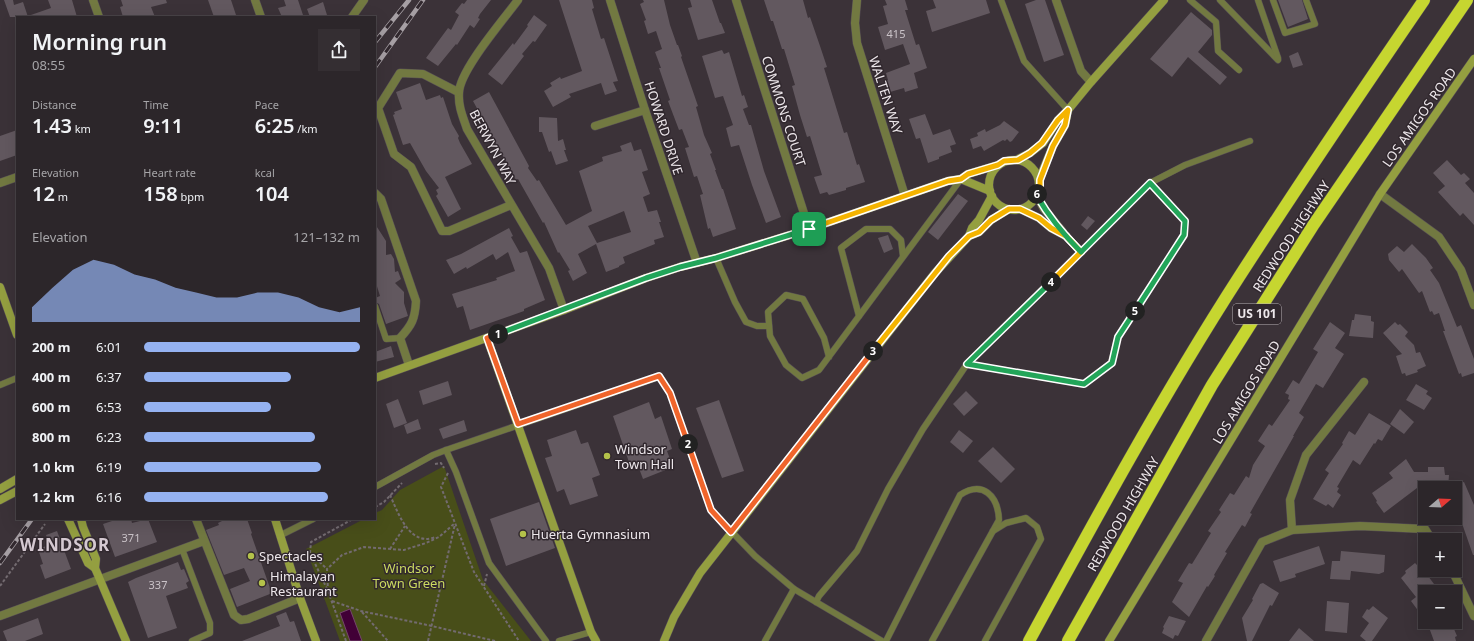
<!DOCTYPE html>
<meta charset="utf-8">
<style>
:root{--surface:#2c262a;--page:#342e32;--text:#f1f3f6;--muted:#a6a5a8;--line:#484347;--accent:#95b2f1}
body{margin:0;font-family:"Noto Sans",sans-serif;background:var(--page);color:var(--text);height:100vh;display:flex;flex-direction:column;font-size:15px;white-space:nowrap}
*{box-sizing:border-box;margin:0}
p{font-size:13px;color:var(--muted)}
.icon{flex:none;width:22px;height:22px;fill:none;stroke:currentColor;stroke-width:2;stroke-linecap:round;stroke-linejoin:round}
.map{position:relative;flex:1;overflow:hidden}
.side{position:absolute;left:16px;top:16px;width:360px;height:504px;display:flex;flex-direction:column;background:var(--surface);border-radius:0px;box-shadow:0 4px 16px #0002,0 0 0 1px var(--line)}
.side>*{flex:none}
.needle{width:26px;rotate:71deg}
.fabs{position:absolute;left:1418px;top:481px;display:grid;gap:8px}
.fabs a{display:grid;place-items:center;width:44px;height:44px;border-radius:0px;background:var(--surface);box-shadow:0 4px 16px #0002,0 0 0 1px var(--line);font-size:20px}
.pin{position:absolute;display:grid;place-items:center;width:34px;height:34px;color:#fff;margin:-17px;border-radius:8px;box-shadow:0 2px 6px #0006}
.km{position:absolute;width:20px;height:20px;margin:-10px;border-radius:50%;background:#222;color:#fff;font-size:11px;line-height:20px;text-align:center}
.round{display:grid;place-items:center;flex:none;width:42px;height:42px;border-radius:0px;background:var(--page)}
.headline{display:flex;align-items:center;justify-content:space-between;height:68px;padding:0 16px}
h1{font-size:22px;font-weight:600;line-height:30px}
.figures{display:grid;grid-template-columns:repeat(3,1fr);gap:6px;height:68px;padding:4px 16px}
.figures div{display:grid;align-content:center}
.figures b{font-size:20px;font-weight:600}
.figures small{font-size:11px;font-weight:400}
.figures p{font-size:11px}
.chart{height:112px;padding:8px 16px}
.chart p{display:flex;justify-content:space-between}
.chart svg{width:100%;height:72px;margin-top:4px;fill:var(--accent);opacity:.7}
ul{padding:0 16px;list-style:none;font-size:13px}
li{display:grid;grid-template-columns:64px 48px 1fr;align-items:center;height:30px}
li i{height:10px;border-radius:5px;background:var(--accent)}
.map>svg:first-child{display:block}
.green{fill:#484e19}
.water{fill:#410036;stroke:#75456c}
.building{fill:#62585f;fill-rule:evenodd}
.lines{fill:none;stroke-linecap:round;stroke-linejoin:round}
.lane-casing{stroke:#574f55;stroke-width:7}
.street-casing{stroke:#574f55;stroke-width:9}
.secondary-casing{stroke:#574f55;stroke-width:9}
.highway-casing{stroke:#574f55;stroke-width:13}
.path{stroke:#736b70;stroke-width:2;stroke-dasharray:3 2;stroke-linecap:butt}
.lane{stroke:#727941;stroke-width:6}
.street{stroke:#727941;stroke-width:8}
.secondary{stroke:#949f40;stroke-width:8}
.highway{stroke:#c6d630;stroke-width:12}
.rail-casing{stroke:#a69fa4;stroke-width:4.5}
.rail{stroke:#31282e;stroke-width:3;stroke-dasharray:9;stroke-linecap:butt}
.split-1-casing{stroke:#fff;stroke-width:8}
.split-2-casing{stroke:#fff;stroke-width:8}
.split-3-casing{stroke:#fff;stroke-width:8}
.split-4-casing{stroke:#fff;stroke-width:8}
.split-5-casing{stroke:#fff;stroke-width:8}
.split-6-casing{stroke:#fff;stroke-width:8}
.split-7-casing{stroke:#fff;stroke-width:8}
.split-1{stroke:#22a559;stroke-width:5}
.split-2{stroke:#f0652b;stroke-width:5}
.split-3{stroke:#f0652b;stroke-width:5}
.split-4{stroke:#f5b400;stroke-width:5}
.split-5{stroke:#22a559;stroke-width:5}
.split-6{stroke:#22a559;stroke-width:5}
.split-7{stroke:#f5b400;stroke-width:5}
.poi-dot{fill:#b4c24a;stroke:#31282e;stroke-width:1.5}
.labels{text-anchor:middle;stroke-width:3;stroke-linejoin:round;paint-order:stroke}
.number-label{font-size:11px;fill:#cac3c8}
.shield{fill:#31282e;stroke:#b5aeb2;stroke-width:1}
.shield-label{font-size:12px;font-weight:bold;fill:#ede7eb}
.street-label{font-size:13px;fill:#ede7eb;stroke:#31282e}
.poi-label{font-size:13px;fill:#ede7eb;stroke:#31282e;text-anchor:start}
.park-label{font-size:13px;fill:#cbda60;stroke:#31282e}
.district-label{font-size:17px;font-weight:bold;letter-spacing:1px;fill:#d5c9d1;stroke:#31282e}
</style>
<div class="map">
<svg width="1474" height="641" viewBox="0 0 1474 641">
<rect width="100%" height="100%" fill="#3b3238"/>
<path class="green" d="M444 466 483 580 531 641H340L306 549 364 519H375V513L382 510 400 490Z"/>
<path class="water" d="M350 609 362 641H350L340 613Z"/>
<g class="building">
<path d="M4 0H13L14 5 23 2 28 17H10Z"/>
<path d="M48 0H72L77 17H29L28 16 51 8Z"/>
<path d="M121 0H166L167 3 151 7 155 17H123L120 7 123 6Z"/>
<path d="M208 0H231L236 15 229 17H214Z"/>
<path d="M284 0H298L303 15 297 17H282L278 8 286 6Z"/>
<path d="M467 0H491L480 14 478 18 480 19 474 28 470 25 457 45 456 44 438 66 426 58 448 28 451 30 459 15 455 12 462 3 464 4Z"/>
<path d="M559 0H592L594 8 592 9 601 39 604 38 618 81 613 82 617 91 605 95 601 83 569 94 571 97 553 107 544 91 552 86 550 83 560 77 561 79 582 71Z"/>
<path d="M643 0H664L670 25 677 45H678L682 56 681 57 698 106 696 107 704 135 712 153 710 154 716 170H715L722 189H723L736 229 713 237 710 228 708 229 700 195 703 194 697 176 694 177 685 148 689 147 682 129 679 130 668 101 670 100 659 68H661L655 52 662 49 656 31 648 34 644 21 646 20 640 4 644 2Z"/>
<path d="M690 0H712L720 23H721L725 33 698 40 688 8 692 7Z"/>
<path d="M764 0H803L808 18 810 17 820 46 827 67 824 68 844 133 847 132 857 165 859 164 865 182 846 188V190L829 195 827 192 820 194 814 177 822 175 810 136 807 137 800 115 792 86 795 85 784 49H782L773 21H771Z"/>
<path d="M885 0H905L908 10H905L916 45 919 44 927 68 914 73 918 88 905 92 904 88 890 92 886 80H888L886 73 910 64 903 44 885 50 878 27 888 24 883 6 887 5Z"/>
<path d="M933 0H986L990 13 932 32 926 11 936 8Z"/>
<path d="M1036 0H1045L1064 55 1044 62 1025 4Z"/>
<path d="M1278 0H1302L1308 19 1288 27Z"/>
<path d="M323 2 327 15 321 17H310L307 9Z"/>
<path d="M1191 12 1212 30V35L1198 52 1227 77 1220 85 1188 57 1172 77 1150 59Z"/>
<path d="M534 15 547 25 535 42 533 41 522 54 524 56 502 85 488 74 513 43 514 45 528 26 527 25Z"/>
<path d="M722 50 724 54 729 52 742 96 744 95 748 107 743 109 749 125H751L764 171 781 217 766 223 752 185 739 145 731 147 726 128 733 125 723 96 715 98 702 56Z"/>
<path d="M1298 52 1303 65 1293 68 1289 56Z"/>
<path d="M420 83 426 100 440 95 441 98 443 97 452 124 459 136 458 138 460 143 472 164 445 177 461 209 448 217 436 196 438 194 436 190 439 188 426 171 410 143 403 145 393 115 395 114 394 112 402 109 396 92Z"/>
<path d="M489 92 529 166 528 168 537 181 539 180 566 225 592 211 579 171 603 161 602 157 622 151 620 146 631 142 634 151 641 149 648 170 642 172 650 194 643 197 648 212 657 210 661 222H659L664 237 654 240 655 244 623 257 625 263 619 266V267L606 272 596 244 578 254 587 273 573 281 568 271 570 270 559 252 558 253 544 222 543 223 518 179 516 180 473 101ZM624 211 631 232 597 243 588 226Z"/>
<path d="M925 114 933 135 950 129 956 144 950 146 952 152 939 157V159L928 163 920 138 916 139 909 119Z"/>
<path d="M539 117 557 118 558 141 563 139 566 150H564L568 161 556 165 551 151 549 152 542 132H539Z"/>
<path d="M1004 121 1019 132 1012 141 1010 142 1007 139 1005 141 1003 140 984 151 981 146 973 149 970 139 978 136 977 133 985 129 986 132 1000 125Z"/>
<path d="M17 130V155L0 161V136Z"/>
<path d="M1447 160 1461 175 1464 173 1470 179 1465 183 1474 193V225L1463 213 1460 216 1438 192 1445 186 1433 173Z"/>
<path d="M958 194 968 201 938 240 928 232Z"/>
<path d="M1088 216 1095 221 1087 230 1081 225Z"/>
<path d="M375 224 386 241V255L391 254 394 259 395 272 398 271 401 279 395 283 404 292V303L408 316 386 324 379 304 375 302V298L380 296 375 280Z"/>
<path d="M509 228 513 236 511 237 520 253 527 251 545 300 524 309V311L470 330 463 306 457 308 452 294 497 280 496 278 515 271 508 252 496 260 493 254 467 269 466 267 454 274 446 260 461 254Z"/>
<path d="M888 235 893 249 884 253 878 238Z"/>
<path d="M1412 244 1426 258 1433 268 1430 270 1439 283 1457 327 1461 325 1474 359V373L1462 377 1461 373 1459 374 1443 331H1445L1439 313 1434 315 1432 311 1430 312 1422 291 1419 293 1402 269 1399 272 1389 260 1388 254 1397 246 1404 252Z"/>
<path d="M1355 314 1371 316V321L1374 322 1373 338 1349 336 1352 320H1354Z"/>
<path d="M1330 322 1345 333 1335 348 1344 354 1323 388 1316 384 1299 413 1304 417 1293 436H1294L1250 513 1252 514 1245 527 1242 525 1225 552 1227 553 1214 575 1215 576 1208 587 1207 586 1189 617 1172 602 1183 583 1178 581 1189 563 1192 564 1211 533 1208 531 1221 512 1219 510 1230 493 1234 495 1246 476 1249 478 1253 465 1265 446 1258 441 1269 424 1272 426 1290 400 1288 399 1289 395 1285 393 1293 380 1299 384 1318 352 1313 349Z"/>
<path d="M1395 322 1398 325 1400 324 1408 332 1405 336 1414 345 1416 353 1420 352 1426 366 1417 370 1418 372 1406 376 1405 373 1402 374 1396 356 1402 354 1383 333Z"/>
<path d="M391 346 394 357 375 362V352Z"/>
<path d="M448 381 452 395 423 405 419 391Z"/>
<path d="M1416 384 1428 391 1426 394 1432 398 1424 410 1406 400Z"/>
<path d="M966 391 978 403 964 416 953 404Z"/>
<path d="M398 399 407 423 394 428 386 404Z"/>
<path d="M719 400 744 471 722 478 696 408Z"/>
<path d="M649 402 655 419 661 416 672 449 667 451 673 467 643 479 637 463 630 465 613 416Z"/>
<path d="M1400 409 1414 422 1404 434 1390 424Z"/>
<path d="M1369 413 1391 426 1382 441 1378 439 1375 444 1374 443 1360 465 1353 460 1337 487 1339 488 1337 492 1341 495 1333 508 1328 504 1326 506 1313 499 1329 473 1325 470 1343 444 1342 443 1349 431 1355 435Z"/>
<path d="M418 419 421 429 407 434 404 425Z"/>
<path d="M464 420 467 431 443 439 439 429Z"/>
<path d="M576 430 581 444 588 442 600 475 592 478 598 496 570 505 564 489 557 492 545 458 552 456 547 440Z"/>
<path d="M959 430 973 441 963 453 950 442Z"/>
<path d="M993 447 1015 469 1001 483 978 461Z"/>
<path d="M1406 459 1414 472H1428V467H1444L1445 475H1449L1448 488H1417L1384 513 1376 502 1377 501 1372 493 1393 478 1389 473Z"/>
<path d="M1464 482 1474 505V555H1473L1457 509 1455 510V485Z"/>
<path d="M539 502 555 548 506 566 490 519Z"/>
<path d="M118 519H131L132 523 148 519 157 542 115 557 103 524Z"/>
<path d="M226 519H247L252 533 251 534 270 588 275 592 237 607 230 589 250 581 244 568 224 575 206 530 219 525 218 523Z"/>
<path d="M57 531 71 569 45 579 40 565 43 564 38 549 49 545 46 535Z"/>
<path d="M1319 546 1325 564 1295 574 1296 577 1280 582 1273 561Z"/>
<path d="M1341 551 1385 555 1384 572 1379 574 1351 571 1350 580 1330 579 1332 561H1340Z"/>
<path d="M178 562 181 570 184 569 189 581 186 583 188 588 166 596 177 628 148 638 128 582 136 578Z"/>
<path d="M1415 563 1418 566 1419 564 1440 592H1425V620L1411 601 1416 597 1401 578 1406 573 1405 571Z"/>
<path d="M1263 583 1279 593 1272 606 1270 605 1252 641H1247L1242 618 1253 600 1252 599 1260 584Z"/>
<path d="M1327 601 1349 603 1347 633 1325 631Z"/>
<path d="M1373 606 1388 618 1372 641H1366L1360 636 1369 623 1362 617 1367 609 1369 610Z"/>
<path d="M286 612 290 622 294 621 301 641H242L280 626 276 616Z"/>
<path d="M1169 616 1186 621 1178 636 1175 635 1173 639 1162 633 1164 628 1163 627Z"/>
<path d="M38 618 43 634 25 641H7L3 631Z"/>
<path d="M1427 622H1451L1457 636 1455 637 1456 641H1434Z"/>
<path d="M1299 628 1314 641H1289Z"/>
</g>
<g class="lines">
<defs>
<g id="lane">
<path d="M1001 0 1024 61 1068 110"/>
<path d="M1190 0 1216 22 1218 51 1239 70"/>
<path d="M1220 0 1278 60"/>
<path d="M1258 0 1278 58"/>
<path d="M1273 0 1285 33 1315 24 1306 0"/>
<path d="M1066 236 1081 252"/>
<path d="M716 258 735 302 746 322 757 326H769"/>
<path d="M375 306 386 339 400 338"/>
<path d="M859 316 841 248 866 229H890L901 240 903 256"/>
<path d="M829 357 824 338 803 299 786 295 768 312 770 336 786 365 802 378 819 370 961 179"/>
<path d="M967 364 1084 384 1111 363 1118 337 1184 235 1185 221 1150 183"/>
<path d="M0 385 17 378"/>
<path d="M446 450 456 472 489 563 546 641"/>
<path d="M375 487 433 455 446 450 659 377 670 393 711 510 755 556 794 589 765 641"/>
<path d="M281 535 313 519"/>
<path d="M182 549 210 623V633L192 641"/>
<path d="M794 589 882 641"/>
<path d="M816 602 819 596 857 551 888 489 923 429 967 364 1150 183 1185 165 1250 141"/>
<path d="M559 641 591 632"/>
<path d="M886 641 960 495C983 480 998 496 999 520L932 641"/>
<path d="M985 641 1041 539 1037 527 1026 518 1006 523 993 531"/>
</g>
<g id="street">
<path d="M93 0 99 17"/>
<path d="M255 0 261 17"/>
<path d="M518 0C504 19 459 71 459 93 458 106 463 117 467 129L549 268 564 310"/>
<path d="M610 0 645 110 697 263"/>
<path d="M736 0 809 229"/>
<path d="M857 0 855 23 857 43 905 196"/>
<path d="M1056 0 1081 71 1091 82"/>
<path d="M352 17 364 0"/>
<path d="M458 92 423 74 400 73 378 108 394 154 411 167 442 231H449L511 205"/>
<path d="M595 126 645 110"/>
<path d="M0 183 17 177"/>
<path d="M375 193 381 199 416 301C415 319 412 325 400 338L409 365"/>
<path d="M1380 194 1439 237 1461 270 1474 305"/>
<path d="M1037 196 1044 209 1063 232"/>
<path d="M1020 209 1039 218 1051 228 1066 236"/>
<path d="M196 519 234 615 241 620 248 619 300 598"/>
<path d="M1292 530 1290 500 1306 455 1364 382"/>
<path d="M1452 570 1474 616"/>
<path d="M0 616 204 541"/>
<path d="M1206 641 1262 542 1292 530 1360 526 1425 529 1432 540"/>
</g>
<g id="secondary">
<path d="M1018 159 1030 153 1043 143 1058 120 1068 110 1091 82 1164 0"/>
<circle cx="1014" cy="185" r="25"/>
<path d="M961 179 968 174 998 165"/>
<path d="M1039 180 1053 146 1065 125 1068 110"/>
<path d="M969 236 979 232 991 220 1009 209"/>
<path d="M0 287 17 335"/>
<path d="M487 338 591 632 596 641"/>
<path d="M375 378 564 310 646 278 680 267 716 258 809 229 948 181 961 179 990 191"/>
<path d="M0 489 17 479"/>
<path d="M0 500 17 491"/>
<path d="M68 519 88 563 95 568 126 641"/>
<path d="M81 519 83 527 96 559 95 568"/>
<path d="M275 519 300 598 316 641"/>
<path d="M664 641 674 617 700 573 935 273 969 236 972 228 979 220 992 196"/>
<path d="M1109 641 1380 194 1474 59"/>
</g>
<g id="highway">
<path d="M1029 641C1096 518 1163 395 1239 277 1299 184 1361 92 1424 0"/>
<path d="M1068 641 1212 385 1314 224 1467 0"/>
</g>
</defs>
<use href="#lane" class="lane-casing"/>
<use href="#street" class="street-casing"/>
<use href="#secondary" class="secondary-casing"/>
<use href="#highway" class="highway-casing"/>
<g class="path">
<path d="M435 464 441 463 444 468"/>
<path d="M448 473 441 487 474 572 519 641"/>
<path d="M390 495C397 510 406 538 426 539 429 539 433 538 436 537"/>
<path d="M375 507 384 502 402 483"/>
<path d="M390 549 405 526"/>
<path d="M312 555 327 569"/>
<path d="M0 586 45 524"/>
<path d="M484 586 487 574"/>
<path d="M328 591 327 569 342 555 364 547 404 550 426 543 439 537 455 523"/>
<path d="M332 601 361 611 432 626 495 641"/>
<path d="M362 612 388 641"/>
<path d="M346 641 328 591 310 553 311 542 353 519"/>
<path d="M428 641 455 524"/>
</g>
<use href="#lane" class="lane"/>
<use href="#street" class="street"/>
<use href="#secondary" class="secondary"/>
<use href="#highway" class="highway"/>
<defs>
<g id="rail">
<path d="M375 42 409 0"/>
<path d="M375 67 423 0"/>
<path d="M0 563 32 519"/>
</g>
</defs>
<use href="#rail" class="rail-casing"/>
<use href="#rail" class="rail"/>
</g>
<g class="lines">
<defs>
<path id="split-1" d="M498 334 646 278 680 267 716 258 809 229"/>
<path id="split-2" d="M498 334 487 338 518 424 659 376 670 393 688 444"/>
<path id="split-3" d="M688 444 711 510 731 532 873 351"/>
<path id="split-4" d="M873 351 949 256 969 236 979 232 991 220 1009 209H1020L1039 218 1051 228 1066 236 1081 252 1051 282"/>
<path id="split-5" d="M1051 282 967 364 1084 384 1112 363 1118 337 1135 311"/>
<path id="split-6" d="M1037 194V196C1049 217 1064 235 1081 252L1150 183 1185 221 1184 235 1135 311"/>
<path id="split-7" d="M809 229 948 181 961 179 968 174 998 165 1004 161 1018 160 1030 153 1042 143 1058 120 1068 110 1065 125 1053 146 1040 180V187L1037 194"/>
</defs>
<use href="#split-1" class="split-1-casing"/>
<use href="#split-2" class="split-2-casing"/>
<use href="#split-3" class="split-3-casing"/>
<use href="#split-4" class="split-4-casing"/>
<use href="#split-5" class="split-5-casing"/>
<use href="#split-6" class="split-6-casing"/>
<use href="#split-7" class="split-7-casing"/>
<use href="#split-1" class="split-1"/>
<use href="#split-2" class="split-2"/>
<use href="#split-3" class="split-3"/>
<use href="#split-4" class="split-4"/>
<use href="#split-5" class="split-5"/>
<use href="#split-6" class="split-6"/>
<use href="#split-7" class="split-7"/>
</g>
<g class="poi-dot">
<circle cx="607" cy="456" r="4"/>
<circle cx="523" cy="534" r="4"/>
<circle cx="251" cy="556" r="4"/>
<circle cx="262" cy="583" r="4"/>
</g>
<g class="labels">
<g class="number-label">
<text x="896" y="38">415</text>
<text x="131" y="542">371</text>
<text x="158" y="589">337</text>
</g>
<rect class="shield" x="1233" y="304" width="48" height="20" rx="3"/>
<g class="shield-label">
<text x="1257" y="318">US 101</text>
</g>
<g class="street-label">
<text transform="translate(886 95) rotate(72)" y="5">WALTEN WAY</text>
<text transform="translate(784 111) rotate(72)" y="5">COMMONS COURT</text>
<text transform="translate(1419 117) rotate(-55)" y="5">LOS AMIGOS ROAD</text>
<text transform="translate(664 128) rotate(72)" y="5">HOWARD DRIVE</text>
<text transform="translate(493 147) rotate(62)" y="5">BERWYN WAY</text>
<text transform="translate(1291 236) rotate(-57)" y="5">REDWOOD HIGHWAY</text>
<text transform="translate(1246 392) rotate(-59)" y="5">LOS AMIGOS ROAD</text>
<text transform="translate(1123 514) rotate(-60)" y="5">REDWOOD HIGHWAY</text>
</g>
<g class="poi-label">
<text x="615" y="454">Windsor<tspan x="615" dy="15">Town Hall</tspan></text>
<text x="531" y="539">Huerta Gymnasium</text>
<text x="259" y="561">Spectacles</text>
<text x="270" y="581">Himalayan<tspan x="270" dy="15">Restaurant</tspan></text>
</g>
<g class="park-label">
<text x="409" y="573">Windsor<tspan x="409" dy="15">Town Green</tspan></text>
</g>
<g class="district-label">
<text x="65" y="551">WINDSOR</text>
</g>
</g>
</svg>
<div class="fabs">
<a><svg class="needle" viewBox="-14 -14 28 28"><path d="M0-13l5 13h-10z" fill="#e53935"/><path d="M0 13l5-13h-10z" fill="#a6a5a8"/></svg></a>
<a>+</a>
<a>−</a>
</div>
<div class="pin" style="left:809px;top:229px;background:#1e9e55"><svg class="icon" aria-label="arrive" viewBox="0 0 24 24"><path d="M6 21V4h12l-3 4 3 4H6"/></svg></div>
<b class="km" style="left:498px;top:334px">1</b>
<b class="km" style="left:688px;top:444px">2</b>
<b class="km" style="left:873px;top:351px">3</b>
<b class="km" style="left:1051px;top:282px">4</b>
<b class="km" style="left:1135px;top:311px">5</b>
<b class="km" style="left:1037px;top:194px">6</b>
<section class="side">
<div class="headline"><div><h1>Morning run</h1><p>08:55</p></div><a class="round"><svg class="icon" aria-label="share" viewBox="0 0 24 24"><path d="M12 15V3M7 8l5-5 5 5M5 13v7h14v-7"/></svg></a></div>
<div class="figures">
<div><p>Distance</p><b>1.43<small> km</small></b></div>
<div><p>Time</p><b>9:11</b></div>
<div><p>Pace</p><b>6:25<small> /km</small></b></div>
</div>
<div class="figures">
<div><p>Elevation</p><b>12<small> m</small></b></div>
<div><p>Heart rate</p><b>158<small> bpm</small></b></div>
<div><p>kcal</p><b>104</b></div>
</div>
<div class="chart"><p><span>Elevation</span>121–132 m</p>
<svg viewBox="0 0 160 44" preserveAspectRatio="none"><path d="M0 44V35L10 23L20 12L30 6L40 9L50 15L60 18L70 23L80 26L90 29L100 29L110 26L120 26L130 29L140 35L150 38L160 35V44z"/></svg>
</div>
<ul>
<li><b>200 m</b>6:01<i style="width:100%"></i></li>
<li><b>400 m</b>6:37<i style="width:68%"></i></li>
<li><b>600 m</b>6:53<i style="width:59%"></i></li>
<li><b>800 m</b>6:23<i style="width:79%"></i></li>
<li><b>1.0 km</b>6:19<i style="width:82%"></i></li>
<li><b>1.2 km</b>6:16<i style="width:85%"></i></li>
</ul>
</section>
</div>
